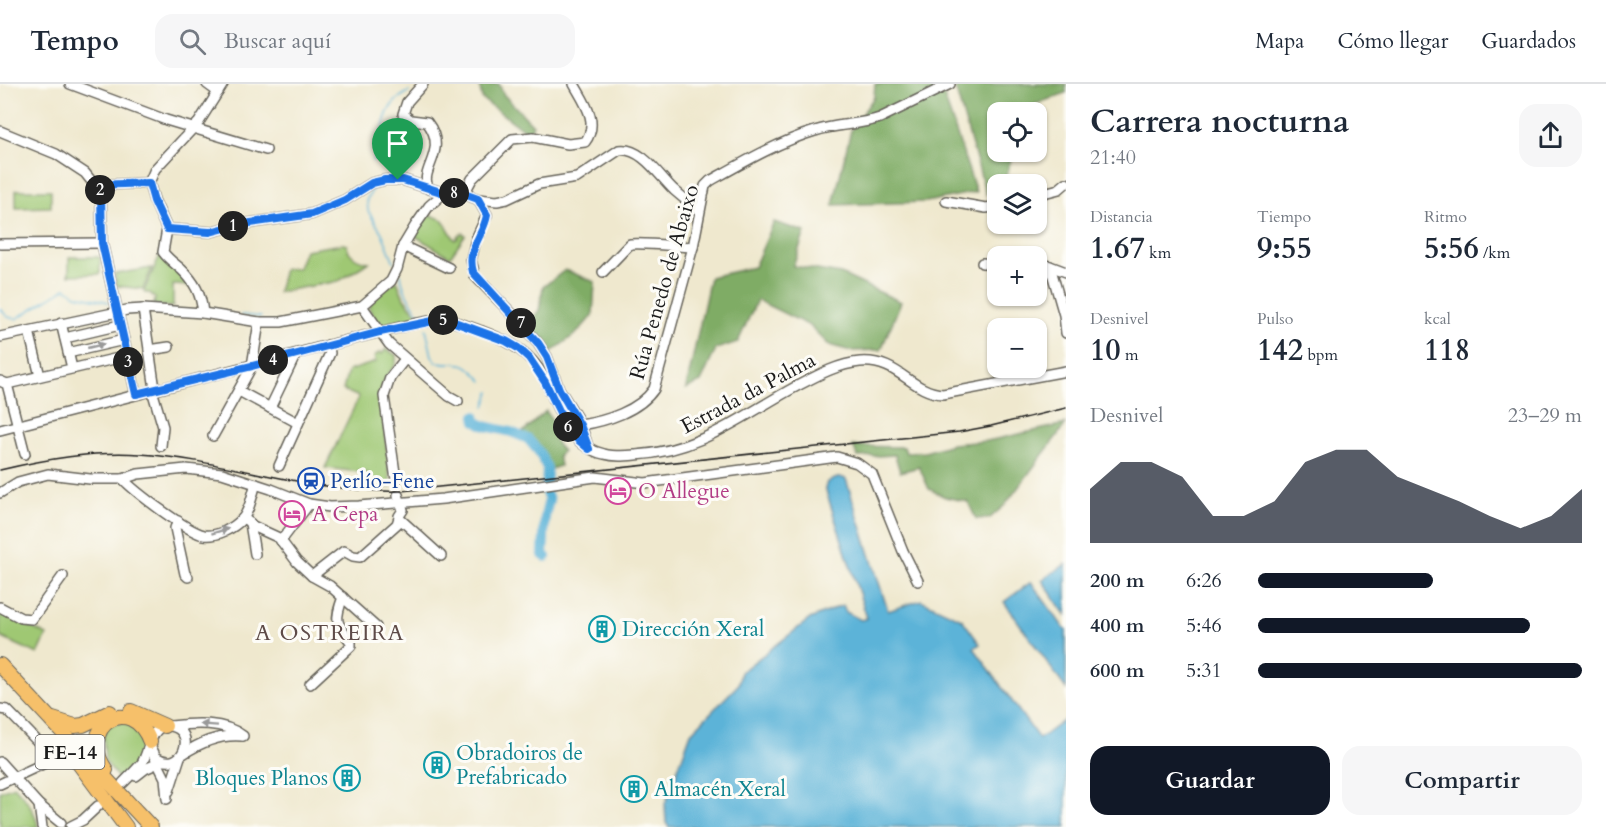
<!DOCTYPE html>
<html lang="es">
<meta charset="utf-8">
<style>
:root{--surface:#fff;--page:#f6f6f7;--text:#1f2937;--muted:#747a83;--line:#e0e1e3;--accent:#111827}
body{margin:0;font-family:Cardo,serif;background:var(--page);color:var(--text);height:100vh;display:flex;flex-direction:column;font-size:22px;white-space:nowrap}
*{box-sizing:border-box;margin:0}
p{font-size:20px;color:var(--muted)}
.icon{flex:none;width:33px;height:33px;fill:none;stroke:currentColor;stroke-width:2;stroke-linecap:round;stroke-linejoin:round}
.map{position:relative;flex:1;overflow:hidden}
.drawer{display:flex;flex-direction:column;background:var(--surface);width:540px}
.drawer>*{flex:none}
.controls{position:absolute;left:987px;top:18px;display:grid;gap:12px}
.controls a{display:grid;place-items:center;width:60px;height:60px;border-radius:12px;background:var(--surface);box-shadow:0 2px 4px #0004;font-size:30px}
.pin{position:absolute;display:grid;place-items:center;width:51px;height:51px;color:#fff;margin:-62px -26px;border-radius:50% 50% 50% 0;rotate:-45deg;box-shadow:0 0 6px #0007}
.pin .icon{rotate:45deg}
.km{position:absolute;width:30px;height:30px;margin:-15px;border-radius:50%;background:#222;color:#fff;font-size:16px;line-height:30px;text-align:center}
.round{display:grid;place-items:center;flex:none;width:63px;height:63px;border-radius:18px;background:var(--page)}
.overview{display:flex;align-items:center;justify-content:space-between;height:102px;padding:0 24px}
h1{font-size:33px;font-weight:800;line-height:45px}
.figures{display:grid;grid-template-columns:repeat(3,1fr);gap:9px;height:102px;padding:6px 24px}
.figures div{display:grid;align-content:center}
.figures b{font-size:30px;font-weight:800}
.figures small{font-size:16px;font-weight:400}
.figures p{font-size:16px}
.chart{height:168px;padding:12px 24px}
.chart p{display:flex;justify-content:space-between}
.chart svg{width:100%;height:108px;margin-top:6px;fill:var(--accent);opacity:.7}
.cta{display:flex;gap:12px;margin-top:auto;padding:12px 24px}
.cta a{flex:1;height:69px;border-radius:18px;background:var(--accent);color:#fff;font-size:24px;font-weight:800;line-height:69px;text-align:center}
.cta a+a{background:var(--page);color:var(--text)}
ul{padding:0 24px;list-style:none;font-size:20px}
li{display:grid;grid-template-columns:96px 72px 1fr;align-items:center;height:45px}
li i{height:15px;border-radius:8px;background:var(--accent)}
header{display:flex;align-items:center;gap:36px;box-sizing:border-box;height:84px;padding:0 30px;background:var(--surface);border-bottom:2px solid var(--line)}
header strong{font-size:28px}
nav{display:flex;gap:33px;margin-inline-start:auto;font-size:21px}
.search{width:420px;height:54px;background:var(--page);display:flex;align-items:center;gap:15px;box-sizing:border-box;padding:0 21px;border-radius:18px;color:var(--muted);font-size:22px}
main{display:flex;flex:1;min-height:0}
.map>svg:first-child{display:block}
.green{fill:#9fc873;stroke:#5e7248;stroke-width:1.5}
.forest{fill:#7fac65;stroke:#4e6440;stroke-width:1.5}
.water{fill:#5bb3d8;stroke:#3c687a;stroke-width:1.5}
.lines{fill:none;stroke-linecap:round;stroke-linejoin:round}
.stream{stroke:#5bb3d8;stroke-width:1.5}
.river{stroke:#5bb3d8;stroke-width:10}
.minor-casing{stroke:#66635a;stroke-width:12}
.highway-casing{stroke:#66635a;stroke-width:16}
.minor{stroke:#fff;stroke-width:9}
.highway{stroke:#f6c06b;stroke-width:14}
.rail{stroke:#1c1c1c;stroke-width:1.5}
.oneway{fill:#999}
.route-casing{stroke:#fff;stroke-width:12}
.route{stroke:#1a73e8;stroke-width:8}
.labels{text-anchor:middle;stroke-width:6;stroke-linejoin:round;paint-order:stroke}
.shield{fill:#fdfcf7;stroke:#605f5e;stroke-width:1.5}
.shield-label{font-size:20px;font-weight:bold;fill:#1c1c1c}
.street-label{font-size:21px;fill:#1c1c1c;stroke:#fdfcf7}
.transit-label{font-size:21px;fill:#164399;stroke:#fdfcf7;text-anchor:start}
.hotel-label{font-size:21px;fill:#b23c85;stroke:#fdfcf7;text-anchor:start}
.culture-label{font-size:21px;fill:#0d838f;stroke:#fdfcf7;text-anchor:start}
.neighbourhood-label{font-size:22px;letter-spacing:1.5px;fill:#5e4b48;stroke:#fdfcf7}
</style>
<header>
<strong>Tempo</strong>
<div class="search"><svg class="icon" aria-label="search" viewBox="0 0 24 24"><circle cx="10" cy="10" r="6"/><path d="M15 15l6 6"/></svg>Buscar aquí</div>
<nav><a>Mapa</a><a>Cómo llegar</a><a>Guardados</a></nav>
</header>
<main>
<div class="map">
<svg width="1066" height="743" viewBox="0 0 1066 743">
<rect width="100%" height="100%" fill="#fdfcf7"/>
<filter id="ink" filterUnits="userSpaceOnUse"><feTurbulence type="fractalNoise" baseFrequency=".0167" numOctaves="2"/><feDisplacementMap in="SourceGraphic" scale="12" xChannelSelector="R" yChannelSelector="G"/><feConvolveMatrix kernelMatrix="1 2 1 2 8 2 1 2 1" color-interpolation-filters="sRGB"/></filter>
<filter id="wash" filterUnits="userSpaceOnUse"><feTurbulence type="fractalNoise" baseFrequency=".008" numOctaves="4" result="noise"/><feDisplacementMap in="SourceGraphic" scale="24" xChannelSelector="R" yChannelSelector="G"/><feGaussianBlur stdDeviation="1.35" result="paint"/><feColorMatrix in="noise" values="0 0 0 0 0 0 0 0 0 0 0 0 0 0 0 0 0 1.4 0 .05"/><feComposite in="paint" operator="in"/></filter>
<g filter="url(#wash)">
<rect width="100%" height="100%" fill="#efe8ce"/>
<g class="green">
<path d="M16 106H51V123L16 124Z"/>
<path d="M431 131 443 136 455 156 458 154 457 152 463 149 465 151 450 173 415 152 427 132Z"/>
<path d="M343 160 347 161C348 172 359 177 369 178L339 197 278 208 284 185 298 184 305 166Z"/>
<path d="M160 171 186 193 192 202 173 201V223L154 221 155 214 150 209H145L144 207Z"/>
<path d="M69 173H100V190L69 191Z"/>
<path d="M152 184 143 205 117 202 114 190Z"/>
<path d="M397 197 404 214 417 230 415 233 378 242 369 224C372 213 386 202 397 197Z"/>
<path d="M386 265 396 271C398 282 392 284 386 293 381 301 381 309 381 317L391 403 370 404 371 396 368 389 325 384 359 313 343 306 348 287 376 278 374 273 380 268 382 270Z"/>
<path d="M0 528 47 551 38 570 0 553Z"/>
<path d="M128 637 145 656C143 675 133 684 121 698L105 677 103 648 109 641Z"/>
<path d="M14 702C26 715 35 725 38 743H0V707Z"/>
</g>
<g class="forest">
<path d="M479 0H499L504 11 533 41 528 49 482 15Z"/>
<path d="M875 0H940L976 108 926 118 833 121 851 46 874 13Z"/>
<path d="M954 0H1066V9L1025 24 1023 28H998V68H1013L1004 100H998L997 108 986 110Z"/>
<path d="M774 138 805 148 793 182 841 190 901 218 881 266 851 267 829 261 810 242 757 216 738 258 716 265 701 298 686 305 710 193 754 183Z"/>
<path d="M565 186 595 198 593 231 577 249 550 269 528 239 539 227 543 203Z"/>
<path d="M546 327 556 343C551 352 556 361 563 367L558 371 560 382 551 385 539 362 522 349Z"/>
<path d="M1066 340 1005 421 990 434 976 435 968 418 945 413 929 405 919 383 900 388 895 371 858 373 853 362 904 363 906 369 925 368 952 360 987 357Z"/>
</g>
<g class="water">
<path d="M840 393 846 395 888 527 921 516 962 535 980 560 974 564 1039 655 1066 635V743H669L666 739 665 720 691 649 738 601 741 588 810 535 843 521 846 528 861 536 867 534 825 404 827 398Z"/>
<path d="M1066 480V532L1042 496Z"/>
<path d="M1031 498 1066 547V605L1004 518Z"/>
</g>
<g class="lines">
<g class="stream">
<path d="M373 77C376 69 382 61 383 55 385 49 382 52 383 46 385 29 393 15 409 8"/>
<path d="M374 103 367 115 368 127 382 149 394 178"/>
<path d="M401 190C402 206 411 219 421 231"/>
<path d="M0 225 8 233 16 235 66 204 76 211 109 218"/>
<path d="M241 231 261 233"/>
<path d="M426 245 432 272 436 278C465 282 460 273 483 297"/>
<path d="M485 322 490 308"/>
</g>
<path class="river" d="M475 332 476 337 485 342 511 348 528 355 539 368 547 384 546 409 549 416 545 432 543 471 546 473"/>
</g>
</g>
<g filter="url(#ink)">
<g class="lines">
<defs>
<g id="minor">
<path d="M70 0 166 36 266 66"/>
<path d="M207 0 218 8"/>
<path d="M423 0 407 18 403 30 411 36 427 38C450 68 417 86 429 105"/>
<path d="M0 47 56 70 85 89 101 109 102 159 136 310"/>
<path d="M149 99 154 116 167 145 163 168C168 175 174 179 181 185 195 198 201 210 203 229"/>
<path d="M97 101 149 99 155 85 199 38 223 0"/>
<path d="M464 110 472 95 512 55 533 53 568 60 585 58C600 38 584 18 574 0"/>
<path d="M1036 111 1059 105 1066 99"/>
<path d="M478 115 487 131 476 155 471 176 475 192 515 233 538 259 547 273 559 305 581 341 588 363"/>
<path d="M946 117 986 124 998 122"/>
<path d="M167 145 210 148 237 141 312 130 345 116 372 99 385 96H403L444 109 464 110 478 115 497 117 507 115 539 100 577 94 619 66C641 62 660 93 674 106 682 113 691 120 699 127"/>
<path d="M0 160 102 159"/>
<path d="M403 162 449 184"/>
<path d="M982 179 998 180"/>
<path d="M1036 179 1050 182 1066 188"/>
<path d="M1050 182 1064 231 1066 249"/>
<path d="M603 188 630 160C652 159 671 162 693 163"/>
<path d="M362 222 389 260 449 312 458 317"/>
<path d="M143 225 155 305"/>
<path d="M61 239 72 284"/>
<path d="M29 247 40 292"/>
<path d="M0 253 127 226 143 225 203 229 259 238H281L362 222 391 197 397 185 403 162 415 142 429 122 444 109"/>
<path d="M65 254 120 241"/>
<path d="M149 266 169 263"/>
<path d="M68 269 124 256"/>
<path d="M0 297 7 300 25 370"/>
<path d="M7 300 127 272"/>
<path d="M152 306 163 343 161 362"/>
<path d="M239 307 298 339"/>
<path d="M270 324 296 270"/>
<path d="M581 341C606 337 639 327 654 305L693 163 705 102 710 97C744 78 778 58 815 47 836 40 859 41 880 34L950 0"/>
<path d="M0 346 380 248C400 244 422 236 442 236 455 236 469 243 482 247 503 255 524 264 538 284 558 314 563 361 604 370 615 373 625 372 636 371 703 367 745 329 801 300 820 290 839 280 860 278 899 275 910 308 943 310L1066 287"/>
<path d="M213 352 252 282 259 238"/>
<path d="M279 382 330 269 328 261"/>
<path d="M123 395C135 408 188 448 204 451 217 453 234 444 242 435 250 427 252 410 256 400"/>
<path d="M396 396 384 312 390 294 405 275"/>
<path d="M0 409 18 398 48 390 90 395H123L138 390 186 385 222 389 271 405 309 420 330 423 359 422 443 415 595 393 645 399 837 373 857 379 872 390 903 467 918 497"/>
<path d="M398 411 403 426 399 432 400 435 441 472"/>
<path d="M244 434 253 442 279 454 297 478 312 492 330 502 376 543"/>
<path d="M178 437 175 444 185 490 188 493"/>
<path d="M250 439 255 470"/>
<path d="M281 457 309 420"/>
<path d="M312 492 344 467 353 472 360 473 397 440 399 434"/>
<path d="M0 523 21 534 32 535 63 492"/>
<path d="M310 600 351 562V558C336 539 334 537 343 513"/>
<path d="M0 625 7 626 48 668 47 678 0 700"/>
<path d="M171 642C194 639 224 637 243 652"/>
<path d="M183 670C201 658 220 650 242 652"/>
<path d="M154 672 165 694 167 715"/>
<path d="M0 678 39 721 61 739"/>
<path d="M136 692 145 685 163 677"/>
<path d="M123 699C129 693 136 686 142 679 150 666 150 639 171 642 198 647 183 691 156 673L150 661"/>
<path d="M169 707 180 673"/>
<path d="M39 721 42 743"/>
<path d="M71 742 83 736 98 722"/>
</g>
<g id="highway">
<path d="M0 581 151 743"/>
<path d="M131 627 165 642"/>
<path d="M53 635 75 642 83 641 110 628"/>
<path d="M71 669 126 743"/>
<path d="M106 686C75 643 131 607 150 658"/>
</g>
</defs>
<use href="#minor" class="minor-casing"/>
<use href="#highway" class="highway-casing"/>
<use href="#minor" class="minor"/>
<use href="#highway" class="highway"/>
<path class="rail" d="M0 386C46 375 92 367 140 370 228 376 312 410 401 407L959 348 991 342 1066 324"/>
</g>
<defs><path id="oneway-solid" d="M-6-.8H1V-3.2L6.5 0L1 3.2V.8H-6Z" transform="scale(1.5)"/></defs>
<g class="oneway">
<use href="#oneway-solid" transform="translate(96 262) rotate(-13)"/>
<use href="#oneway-solid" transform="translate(220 447) rotate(-17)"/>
<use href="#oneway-solid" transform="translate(209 641) rotate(-176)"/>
</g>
</g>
<g class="lines" filter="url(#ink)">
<defs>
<path id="route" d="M385 96H403L444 109 464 110 478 115 487 131C484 151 466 165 473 188L538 259 547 273 559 305 580 341 589 365 577 355 567 343 545 298 529 274 518 264 506 257 449 236 433 237 380 248 252 282 136 310 102 159 101 109 96 101 149 99 154 117 167 145 210 148 237 141 312 130 345 116 372 99Z"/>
</defs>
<use href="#route" class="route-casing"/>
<use href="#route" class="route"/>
</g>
<defs>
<symbol id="station-ring" viewBox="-11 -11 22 22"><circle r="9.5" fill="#fdfcf7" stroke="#1a4fb4" stroke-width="1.5"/><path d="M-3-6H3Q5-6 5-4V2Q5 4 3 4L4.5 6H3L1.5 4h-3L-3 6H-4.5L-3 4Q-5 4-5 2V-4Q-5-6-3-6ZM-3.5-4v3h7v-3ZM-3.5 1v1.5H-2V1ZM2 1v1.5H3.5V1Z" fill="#1a4fb4"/></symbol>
<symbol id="hotel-ring" viewBox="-11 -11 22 22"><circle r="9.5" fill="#fdfcf7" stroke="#d1479c" stroke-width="1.5"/><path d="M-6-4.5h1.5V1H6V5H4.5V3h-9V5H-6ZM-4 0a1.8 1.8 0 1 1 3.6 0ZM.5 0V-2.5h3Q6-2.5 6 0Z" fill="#d1479c"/></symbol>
<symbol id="building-ring" viewBox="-11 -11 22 22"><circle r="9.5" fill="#fdfcf7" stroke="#0f9aa8" stroke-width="1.5"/><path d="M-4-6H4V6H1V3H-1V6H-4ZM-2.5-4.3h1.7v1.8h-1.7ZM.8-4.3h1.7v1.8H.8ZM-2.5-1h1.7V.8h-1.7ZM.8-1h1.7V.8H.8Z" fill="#0f9aa8"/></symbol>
</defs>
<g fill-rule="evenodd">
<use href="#station-ring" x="296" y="382" width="30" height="30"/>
<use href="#hotel-ring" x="603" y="392" width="30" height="30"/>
<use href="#hotel-ring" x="277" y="415" width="30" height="30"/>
<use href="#building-ring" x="587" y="530" width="30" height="30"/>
<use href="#building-ring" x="422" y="666" width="30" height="30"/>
<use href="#building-ring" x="332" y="679" width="30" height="30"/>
<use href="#building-ring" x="619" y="690" width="30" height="30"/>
</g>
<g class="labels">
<rect class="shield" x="35.5" y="651" width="69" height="34" rx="4.5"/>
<g class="shield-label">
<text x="70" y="675">FE-14</text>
</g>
<g class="street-label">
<text transform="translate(664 198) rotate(-74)" y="7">Rúa Penedo de Abaixo</text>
<text transform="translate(748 309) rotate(-28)" y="7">Estrada da Palma</text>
</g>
<g class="transit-label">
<text x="330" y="404">Perlío-Fene</text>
</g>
<g class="hotel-label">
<text x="638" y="414">O Allegue</text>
<text x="312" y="437">A Cepa</text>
</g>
<g class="culture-label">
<text x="622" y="552">Dirección Xeral</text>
<text x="456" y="676">Obradoiros de<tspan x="456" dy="24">Prefabricado</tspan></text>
<text x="328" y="701" text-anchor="end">Bloques Planos</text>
<text x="654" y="712">Almacén Xeral</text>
</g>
<g class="neighbourhood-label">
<text x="330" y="556">A OSTREIRA</text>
</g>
</g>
</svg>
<div class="controls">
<a><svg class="icon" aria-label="locate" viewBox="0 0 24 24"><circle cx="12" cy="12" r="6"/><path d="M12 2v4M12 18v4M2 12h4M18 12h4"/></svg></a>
<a><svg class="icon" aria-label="layers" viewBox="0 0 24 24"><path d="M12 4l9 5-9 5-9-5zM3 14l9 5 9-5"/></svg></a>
<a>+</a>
<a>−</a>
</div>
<div class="pin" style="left:398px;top:96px;background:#1e9e55"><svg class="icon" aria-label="arrive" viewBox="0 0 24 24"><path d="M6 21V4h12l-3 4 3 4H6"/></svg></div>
<b class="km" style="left:233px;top:142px">1</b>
<b class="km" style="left:100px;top:106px">2</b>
<b class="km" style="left:128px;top:278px">3</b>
<b class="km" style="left:273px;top:276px">4</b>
<b class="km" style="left:443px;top:236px">5</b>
<b class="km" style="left:568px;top:343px">6</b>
<b class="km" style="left:521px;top:239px">7</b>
<b class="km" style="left:454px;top:109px">8</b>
</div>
<section class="drawer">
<div class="overview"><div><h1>Carrera nocturna</h1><p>21:40</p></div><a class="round"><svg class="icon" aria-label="share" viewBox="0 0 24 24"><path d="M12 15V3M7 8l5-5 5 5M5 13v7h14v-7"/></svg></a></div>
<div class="figures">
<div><p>Distancia</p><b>1.67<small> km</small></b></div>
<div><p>Tiempo</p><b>9:55</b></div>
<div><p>Ritmo</p><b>5:56<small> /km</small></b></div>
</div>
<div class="figures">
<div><p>Desnivel</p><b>10<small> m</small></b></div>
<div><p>Pulso</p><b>142<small> bpm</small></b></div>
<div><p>kcal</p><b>118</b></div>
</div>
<div class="chart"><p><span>Desnivel</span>23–29 m</p>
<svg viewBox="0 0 160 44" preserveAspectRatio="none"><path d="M0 44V22L10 11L20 11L30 17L40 33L50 33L60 27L70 11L80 6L90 6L100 17L110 22L120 27L130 33L140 38L150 33L160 22V44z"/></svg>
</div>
<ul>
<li><b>200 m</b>6:26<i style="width:54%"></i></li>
<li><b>400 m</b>5:46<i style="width:84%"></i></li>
<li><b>600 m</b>5:31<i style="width:100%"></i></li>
</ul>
<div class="cta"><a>Guardar</a><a>Compartir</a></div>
</section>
</main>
